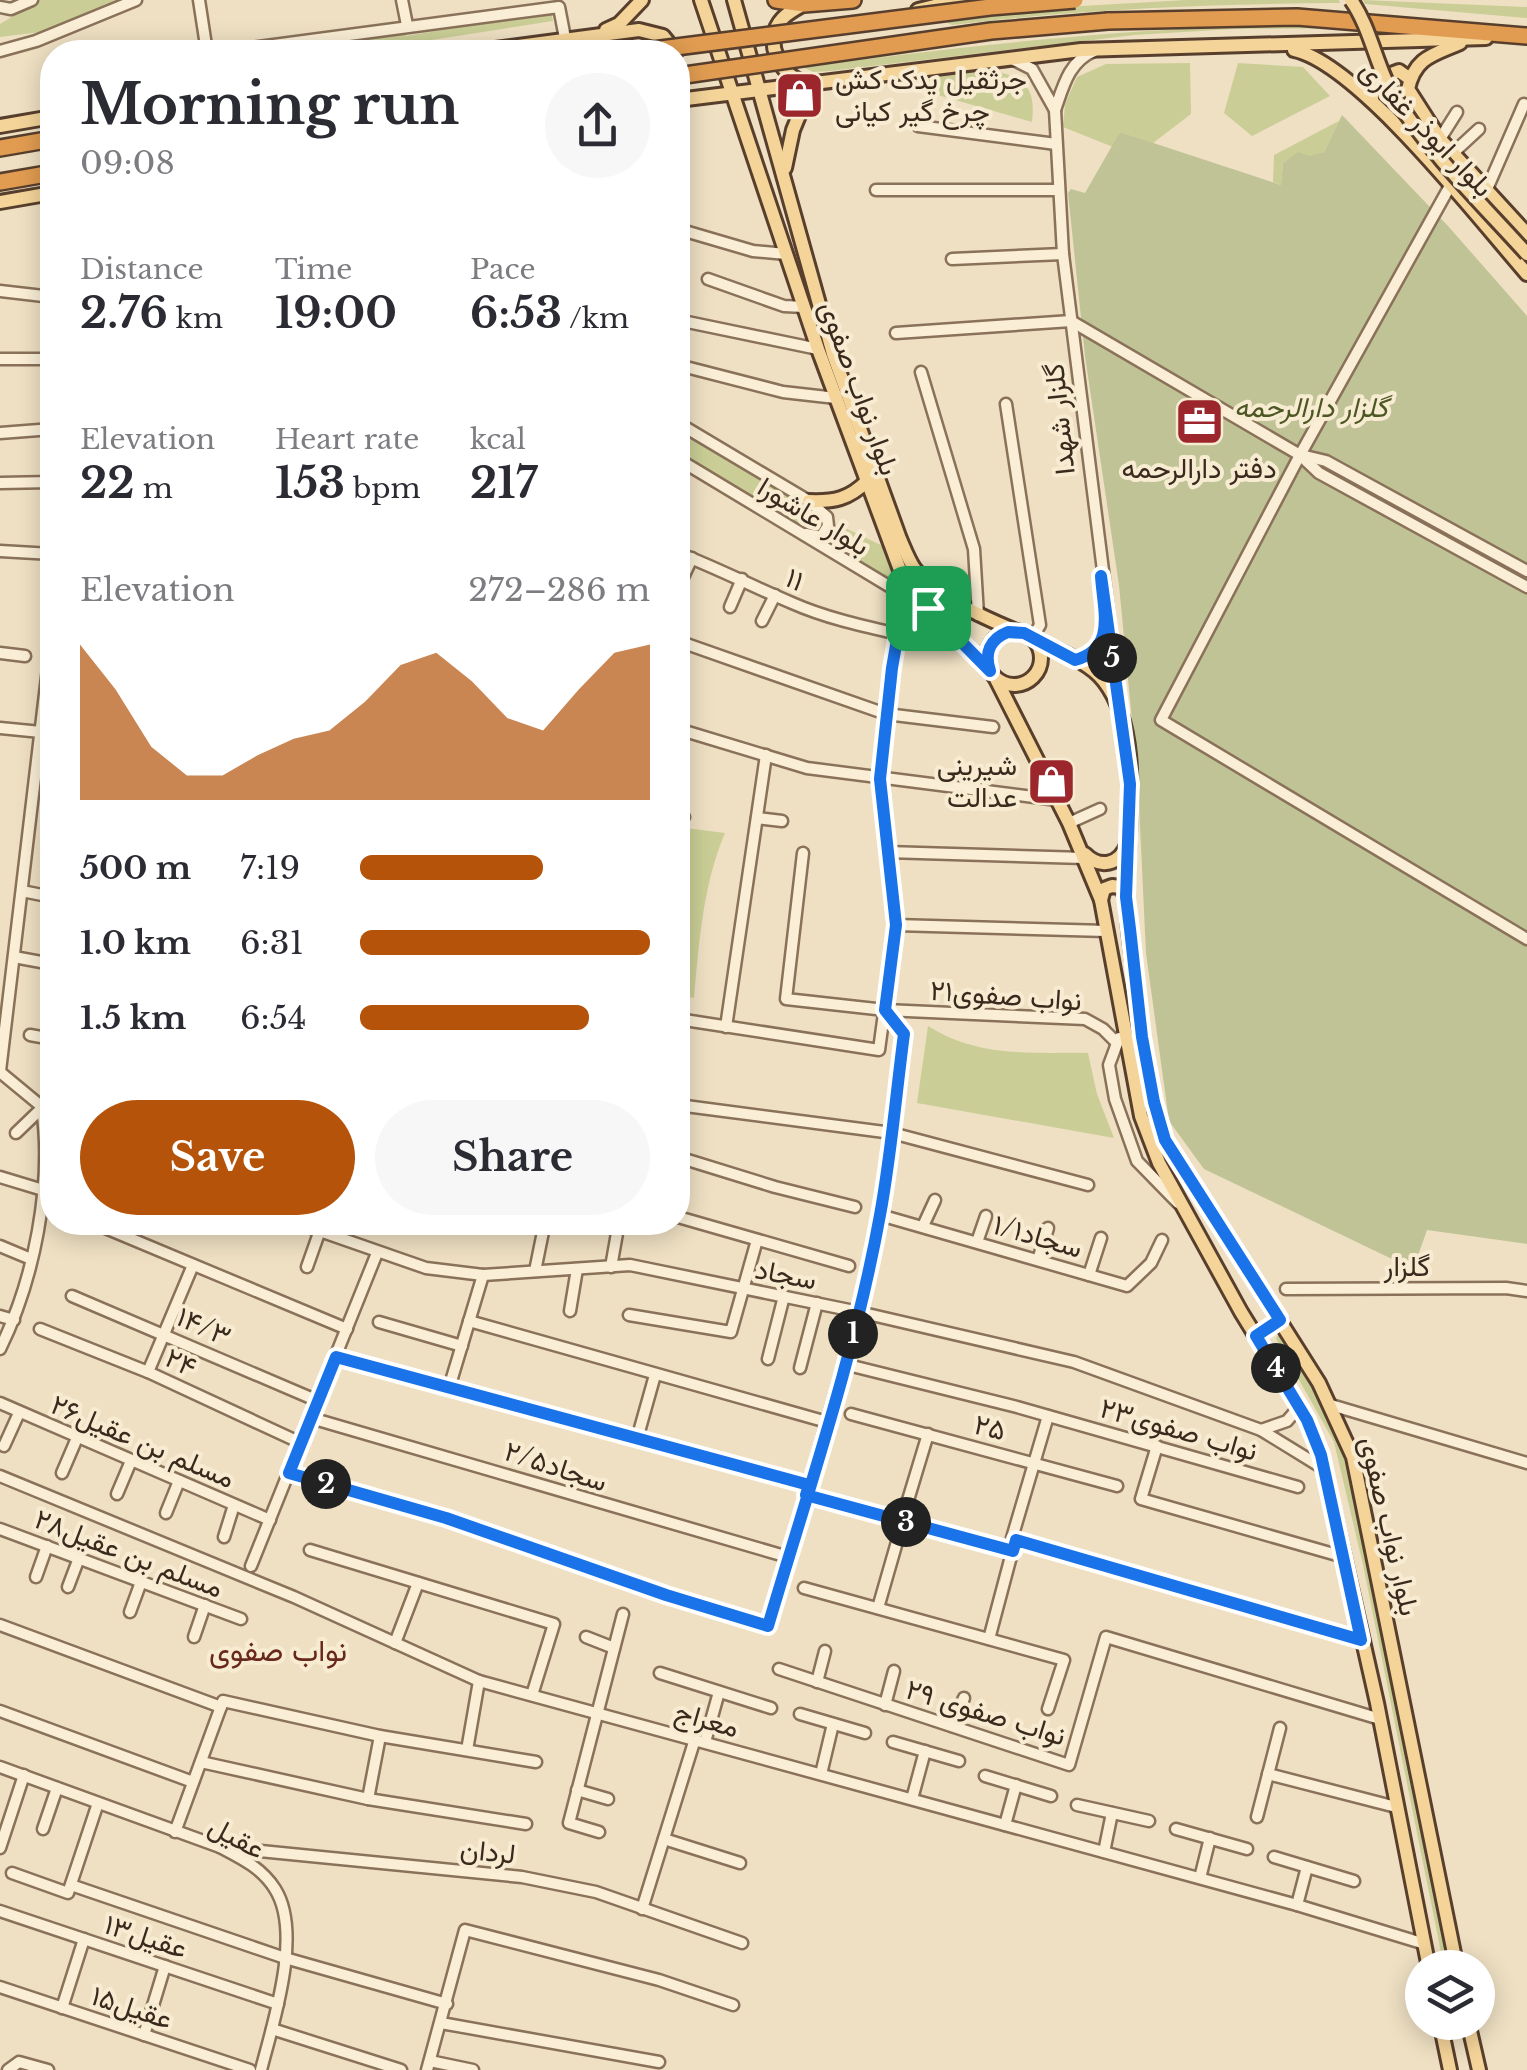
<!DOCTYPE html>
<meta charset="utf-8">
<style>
:root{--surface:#fff;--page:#f7f7f7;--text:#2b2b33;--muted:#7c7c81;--accent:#b45309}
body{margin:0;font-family:"Libre Baskerville",Vazirmatn,serif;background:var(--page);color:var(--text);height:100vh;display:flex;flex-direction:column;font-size:38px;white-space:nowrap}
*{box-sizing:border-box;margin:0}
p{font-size:32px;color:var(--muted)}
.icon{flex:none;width:55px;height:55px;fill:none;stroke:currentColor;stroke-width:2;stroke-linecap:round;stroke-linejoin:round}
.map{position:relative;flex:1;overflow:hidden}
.sheet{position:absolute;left:40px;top:40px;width:650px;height:1195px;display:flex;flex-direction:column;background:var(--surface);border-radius:40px;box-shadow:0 5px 25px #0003}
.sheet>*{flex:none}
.buttons{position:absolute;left:1405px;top:1950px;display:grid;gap:20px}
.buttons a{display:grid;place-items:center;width:90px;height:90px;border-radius:50%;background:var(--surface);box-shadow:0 5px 25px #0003;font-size:50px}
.pin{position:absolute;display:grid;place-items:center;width:85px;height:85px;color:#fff;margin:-42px;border-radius:20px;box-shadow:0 5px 15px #0006}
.km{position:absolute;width:50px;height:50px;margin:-25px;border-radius:50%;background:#222;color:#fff;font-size:28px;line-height:50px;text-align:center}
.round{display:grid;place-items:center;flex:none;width:105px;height:105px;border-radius:52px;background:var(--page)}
.head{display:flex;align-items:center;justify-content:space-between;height:170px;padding:0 40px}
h1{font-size:55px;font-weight:700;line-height:75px}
.figures{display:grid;grid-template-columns:repeat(3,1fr);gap:15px;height:170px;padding:10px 40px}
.figures div{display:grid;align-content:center}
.figures b{font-size:42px;font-weight:700}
.figures small{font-size:28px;font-weight:400}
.figures p{font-size:28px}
.chart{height:280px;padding:20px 40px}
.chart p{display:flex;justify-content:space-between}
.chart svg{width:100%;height:180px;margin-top:10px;fill:var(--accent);opacity:.7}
.action{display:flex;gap:20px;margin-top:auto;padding:20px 40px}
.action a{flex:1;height:115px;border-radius:60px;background:var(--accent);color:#fff;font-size:40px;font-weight:700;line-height:115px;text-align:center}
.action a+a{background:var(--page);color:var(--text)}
ul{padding:0 40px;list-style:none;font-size:32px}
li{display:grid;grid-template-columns:160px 120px 1fr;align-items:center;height:75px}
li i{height:25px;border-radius:12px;background:var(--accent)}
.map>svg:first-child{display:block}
.green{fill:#cace96}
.cemetery{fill:#bfc395}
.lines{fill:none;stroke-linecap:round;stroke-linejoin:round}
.minor-casing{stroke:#8a7159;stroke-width:15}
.major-casing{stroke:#583f2d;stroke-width:18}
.highway-casing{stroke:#583f2d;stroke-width:20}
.minor{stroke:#faeed6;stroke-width:10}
.major{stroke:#f4d499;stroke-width:12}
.highway{stroke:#e19c51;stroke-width:15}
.major-bridge-casing{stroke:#583f2d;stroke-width:18;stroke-linecap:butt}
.highway-bridge-casing{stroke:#583f2d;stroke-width:20;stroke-linecap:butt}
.major-bridge{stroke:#f4d499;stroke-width:12}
.highway-bridge{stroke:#e19c51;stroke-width:15}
.route-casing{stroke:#fff;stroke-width:20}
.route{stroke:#1a73e8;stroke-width:12}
.labels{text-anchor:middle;stroke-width:8;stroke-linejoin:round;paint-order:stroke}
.poi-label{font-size:28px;fill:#3a2a1d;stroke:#f7ebd2;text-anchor:start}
.street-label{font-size:28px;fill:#3a2a1d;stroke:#f7ebd2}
.park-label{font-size:28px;font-style:italic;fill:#4c5723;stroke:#f7ebd2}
.neighbourhood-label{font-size:30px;fill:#68281b;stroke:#f7ebd2}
</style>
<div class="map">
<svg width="1527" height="2070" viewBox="0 0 1527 2070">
<rect width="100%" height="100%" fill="#efe0c3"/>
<g class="green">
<path d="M40 0H125L41 32 0 37V24Z"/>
<path d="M1186 0H1339L1340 3C1210 4 1081 9 952 25L946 22 1029 9Z"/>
<path d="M1363 0 1527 7V18L1365 4Z"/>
<path d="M551 12 553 21 355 52H267L404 32 406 36Z"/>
<path d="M1326 24 1355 28 1233 29 1135 35 830 71 813 72 803 67C977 44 1151 26 1326 24Z"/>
<path d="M1190 63 1191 114 1153 143 1120 132 1113 147 1063 127 1065 104 1077 77 1106 64Z"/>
<path d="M1238 63 1303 67 1330 96 1252 136 1224 113Z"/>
<path d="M993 70C1025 79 1036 87 1032 122L910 87 931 78Z"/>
<path d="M1339 121 1324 152 1310 157 1298 153 1283 163 1281 185 1273 182 1274 155Z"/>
<path d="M678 430 815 513 821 518 820 529 814 532 806 529 678 451Z"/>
<path d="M839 525 885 547 895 568 891 580 830 544 838 537Z"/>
<path d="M678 827 725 833C703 885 699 942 694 998L678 995Z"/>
<path d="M928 1026C979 1058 1030 1052 1088 1053L1097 1094 1114 1138 917 1103Z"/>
<path d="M1277 1336H1281L1322 1399 1348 1455 1453 1967H1444L1363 1565 1334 1442 1276 1339Z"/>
</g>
<path class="cemetery" d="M1342 115 1448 226 1527 316V1244L1427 1230 1415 1264 1392 1259 1204 1169 1169 1121 1146 953 1138 783 1119 585 1085 356 1068 193 1071 189 1085 193 1120 132 1281 185 1283 163 1298 152 1310 156 1324 152Z"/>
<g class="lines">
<defs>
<g id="minor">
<path d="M199 0 207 52"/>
<path d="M402 0 407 25"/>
<path d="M0 7 11 9 32 0"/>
<path d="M0 51 36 41 136 0"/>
<path d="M221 52 559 7 565 38"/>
<path d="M1012 59 1032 69 1055 110C1063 87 1069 61 1094 51"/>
<path d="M1055 110 1063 254 1120 705"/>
<path d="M918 126 1056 144"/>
<path d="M1440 139 1457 112"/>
<path d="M1452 154 1479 129"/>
<path d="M1450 186 1300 455 1161 720 1527 939"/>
<path d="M1487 189 1524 104"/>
<path d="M876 190H1058"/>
<path d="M678 229 753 251 786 254"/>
<path d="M952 259 1063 254"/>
<path d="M708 279 784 306 804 307"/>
<path d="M0 291 52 297"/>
<path d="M678 320 818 349"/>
<path d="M896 333 1071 321 1300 455 1319 473 1527 587"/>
<path d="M0 359H52"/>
<path d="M682 366 783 392 836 398"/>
<path d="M921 372 974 549 978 615"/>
<path d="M1006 404 1040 625 1032 638"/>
<path d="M678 423 809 501 827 517 828 526 821 537 806 534"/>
<path d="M0 433 52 429"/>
<path d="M1301 455 1326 461 1527 571"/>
<path d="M678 459 917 603"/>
<path d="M0 483 52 482"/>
<path d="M0 551 52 554"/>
<path d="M678 553C717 568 754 587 792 603 826 618 863 626 898 634"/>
<path d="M678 588 692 558"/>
<path d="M730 607 742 579"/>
<path d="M762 621 775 595"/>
<path d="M678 641 886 714 993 727"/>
<path d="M0 653 25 656"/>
<path d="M1075 660C1091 656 1103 650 1104 632"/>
<path d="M0 728 41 732"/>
<path d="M678 729 807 768 1057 800"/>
<path d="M678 815 684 817"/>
<path d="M757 818 782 821"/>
<path d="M1069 823 1100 809"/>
<path d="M887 852 1084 858"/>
<path d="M803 853 786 999 885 1010 1085 1019 1103 1029 1117 1043"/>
<path d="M22 891 52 897"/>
<path d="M896 925 1106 931"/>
<path d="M14 957 52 964"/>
<path d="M678 1019 879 1050 896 925 880 779 892 668 898 634 911 600"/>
<path d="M726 1027 766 755"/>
<path d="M30 1035 52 1039"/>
<path d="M1119 1038 1109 1065 1115 1099 1137 1161 1178 1203"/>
<path d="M0 1071 52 635"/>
<path d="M0 1072 52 1115"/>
<path d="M678 1105 892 1133 1088 1185"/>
<path d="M16 1133 42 1108"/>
<path d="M678 1157 775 1187 855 1207"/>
<path d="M0 1177 43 1190"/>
<path d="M880 1215 1127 1286 1151 1263 1162 1240"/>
<path d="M678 1217 849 1266"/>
<path d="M91 1222 347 1329"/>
<path d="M294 1222 426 1268 483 1275 630 1265 859 1312 1074 1362 1261 1430 1326 1470"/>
<path d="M923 1226 935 1200"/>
<path d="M977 1242 986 1216"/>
<path d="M0 1246 31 1259"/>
<path d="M1038 1260 1048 1228"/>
<path d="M307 1267 319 1233"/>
<path d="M611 1267 619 1222"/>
<path d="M535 1271 545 1222"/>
<path d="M1089 1275 1101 1238"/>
<path d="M1286 1289 1506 1288 1527 1291"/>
<path d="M72 1296 318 1401"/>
<path d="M570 1311 577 1269"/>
<path d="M629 1315 731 1332 757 1240"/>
<path d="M0 1316 14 1320"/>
<path d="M469 1321 827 1422"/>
<path d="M379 1322 462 1346"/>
<path d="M40 1329 148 1372 301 1443"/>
<path d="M0 1349C34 1280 53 1185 42 1108"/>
<path d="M336 1357 809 1485"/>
<path d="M768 1359 784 1296"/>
<path d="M844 1364 1017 1407 1298 1487"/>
<path d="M800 1368 817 1303"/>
<path d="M148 1372 193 1265"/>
<path d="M449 1388 483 1275"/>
<path d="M0 1403 270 1520"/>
<path d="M1331 1405 1527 1463"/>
<path d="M851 1414 1117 1486"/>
<path d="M1048 1416 1012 1538 1361 1639"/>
<path d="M311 1418 788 1557"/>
<path d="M1261 1430 1287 1421 1299 1407"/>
<path d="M637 1439 655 1375"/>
<path d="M4 1446 19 1413"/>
<path d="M1157 1446 1141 1499 1344 1557"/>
<path d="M62 1473 77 1438"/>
<path d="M289 1473 445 1518 666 1595 768 1626 859 1312 880 1215 903 1034 885 1010"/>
<path d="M0 1476 294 1597 479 1681 1297 1905 1425 1944"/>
<path d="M117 1494 131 1461"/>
<path d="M806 1495 1013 1551"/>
<path d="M905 1510 928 1434"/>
<path d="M166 1513 179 1481"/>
<path d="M0 1529 241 1619"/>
<path d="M224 1537 234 1505"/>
<path d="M310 1550 554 1624 532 1695"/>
<path d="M251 1566 377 1253"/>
<path d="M36 1577 47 1546"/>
<path d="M68 1587 79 1558"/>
<path d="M804 1588 1064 1660 1048 1709"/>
<path d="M878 1608 903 1521"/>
<path d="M130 1612 141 1582"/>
<path d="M0 1625 221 1707"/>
<path d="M194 1637 205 1605"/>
<path d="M586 1637 614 1648"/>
<path d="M989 1639 1014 1545"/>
<path d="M395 1643 418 1583"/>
<path d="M779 1669 1069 1765 1106 1637 1380 1719"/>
<path d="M660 1673 771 1708"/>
<path d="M817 1682 825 1651"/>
<path d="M885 1705 894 1671"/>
<path d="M0 1711 193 1782"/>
<path d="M800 1714 865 1733"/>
<path d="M952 1726 964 1698"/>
<path d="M705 1742 719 1692"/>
<path d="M893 1742 959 1761"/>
<path d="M467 1750 479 1681"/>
<path d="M201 1762 368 1799 526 1824"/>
<path d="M0 1767 220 1847C241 1858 262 1868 275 1889 303 1933 273 2023 261 2070"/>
<path d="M821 1774 833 1724"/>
<path d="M1268 1774 1396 1807"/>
<path d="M985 1776 1051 1796"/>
<path d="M577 1790 608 1799"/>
<path d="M368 1799 380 1736"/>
<path d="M912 1799 925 1751"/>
<path d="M1077 1805 1149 1821"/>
<path d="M1257 1817 1280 1728"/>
<path d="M1005 1825 1016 1785"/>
<path d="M43 1829 57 1788"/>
<path d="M1176 1829 1247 1849"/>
<path d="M175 1832 223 1701 380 1736 536 1762"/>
<path d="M599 1832 569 1823 623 1614"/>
<path d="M664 1839 740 1863"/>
<path d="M220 1847 522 1877 596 1892 742 1943"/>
<path d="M0 1848 24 1775"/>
<path d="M1104 1852 1112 1813"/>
<path d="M1274 1857 1354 1881"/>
<path d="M12 1873 68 1893 98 1803"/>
<path d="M1200 1878 1210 1838"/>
<path d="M71 1885 285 1958 447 2004"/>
<path d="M1297 1905 1307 1867"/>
<path d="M642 1909 695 1739"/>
<path d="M0 1911 278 2004"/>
<path d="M0 1987 250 2070"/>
<path d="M62 2008 84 1939"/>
<path d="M441 2023 659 2062"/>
<path d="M272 2029 401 2070"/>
<path d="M144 2035 165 1966"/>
<path d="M430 2061 473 2070"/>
<path d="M8 2070 19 2062 48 2070"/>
<path d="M427 2070 465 1930 659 1980 733 2005"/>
</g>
<g id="major">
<path d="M701 0 818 349 900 570 915 594 989 671"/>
<path d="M734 0 833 354 900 539C904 548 908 559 914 568 934 596 985 618 1016 631"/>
<path d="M804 4C797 8 789 12 783 18 762 40 779 75 805 83"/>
<path d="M918 10 960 0"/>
<path d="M606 30 619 24 642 0"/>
<path d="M1460 43C1433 55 1415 57 1408 89L1440 139 1527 234"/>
<path d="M1294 50C1359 64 1479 219 1527 274"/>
<path d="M472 52 639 30 663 36 676 52"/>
<path d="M678 100 1081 50 1486 38"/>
<path d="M1372 101V89L1378 79 1399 71 1410 79"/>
<path d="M0 126 52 117"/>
<path d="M785 168 793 130 812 84"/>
<path d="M0 202 52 193"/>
<path d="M809 501C834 502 849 499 867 481"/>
<circle cx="1014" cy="658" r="27"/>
<path d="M1032 638C1054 650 1088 660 1104 681 1146 735 1125 835 1127 898 1127 926 1132 954 1136 982 1142 1034 1146 1090 1165 1140L1319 1383 1353 1457 1457 1968"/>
<path d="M996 679 1069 823 1101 900 1141 1116 1159 1163 1241 1312 1307 1419 1321 1455 1377 1703 1429 1968"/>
<path d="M1085 854C1100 869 1119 865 1127 845"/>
<path d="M1101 900 1104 889 1112 886 1120 887 1127 897"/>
<path d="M1256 1336 1281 1320"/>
<path d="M1440 2022 1450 2070"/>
<path d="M1468 2022 1479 2070"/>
</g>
<g id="highway">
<path d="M776 0 804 4 853 0"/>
<path d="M1108 21 1297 17 1527 36"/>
<path d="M0 148 52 139"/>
<path d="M0 182 52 173"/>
</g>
</defs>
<use href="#minor" class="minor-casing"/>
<use href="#major" class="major-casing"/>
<use href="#highway" class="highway-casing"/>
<use href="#minor" class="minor"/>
<use href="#major" class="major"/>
<use href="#highway" class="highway"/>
<defs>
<path id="major-bridge" d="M1351 0C1372 30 1376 69 1396 99 1432 156 1482 204 1527 254"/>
<g id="highway-bridge">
<path d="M637 52 990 7 1075 0"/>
<path d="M678 76 991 31 1108 21"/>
</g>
</defs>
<use href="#major-bridge" class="major-bridge-casing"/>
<use href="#highway-bridge" class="highway-bridge-casing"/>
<use href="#major-bridge" class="major-bridge"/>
<use href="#highway-bridge" class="highway-bridge"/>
</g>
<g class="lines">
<defs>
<path id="route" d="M928 608 911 600 898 634 892 668 880 779 896 925 885 1010 904 1034C896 1094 891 1156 880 1215 855 1354 808 1491 768 1626L666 1595 446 1518 289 1473 336 1357 809 1485 806 1495 1013 1551 1016 1540 1361 1640 1321 1455 1307 1420 1256 1336 1280 1320 1165 1140 1154 1102 1142 1037 1130 929 1126 897 1130 784 1101 576C1103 610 1117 649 1075 660L1024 633 1008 632C990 639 984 653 990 671L928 608"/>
</defs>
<use href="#route" class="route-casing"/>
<use href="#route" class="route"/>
</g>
<defs>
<symbol id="shop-square" viewBox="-11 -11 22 22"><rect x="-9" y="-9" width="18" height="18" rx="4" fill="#9b272c" stroke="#f7ebd2"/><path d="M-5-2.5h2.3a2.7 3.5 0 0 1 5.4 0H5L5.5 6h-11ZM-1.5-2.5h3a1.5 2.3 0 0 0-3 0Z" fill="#fff"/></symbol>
<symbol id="office-square" viewBox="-11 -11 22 22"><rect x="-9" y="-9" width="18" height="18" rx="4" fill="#9b272c" stroke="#f7ebd2"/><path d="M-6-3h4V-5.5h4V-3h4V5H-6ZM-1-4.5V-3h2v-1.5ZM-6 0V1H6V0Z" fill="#fff"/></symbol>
</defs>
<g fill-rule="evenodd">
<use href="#shop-square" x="772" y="68" width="55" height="55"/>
<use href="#office-square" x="1172" y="394" width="55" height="55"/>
<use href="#shop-square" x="1024" y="754" width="55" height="55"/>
</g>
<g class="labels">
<g class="poi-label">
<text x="835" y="89">جرثقیل یدک کش<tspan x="835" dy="32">چرخ گیر کیانی</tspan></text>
<text x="1199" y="478" text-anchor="middle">دفتر دارالرحمه</text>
<text x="1017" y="775" text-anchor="end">شیرینی<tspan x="1017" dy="32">عدالت</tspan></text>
</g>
<g class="street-label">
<text transform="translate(1427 128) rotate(46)" y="10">بلوار ابوذر غفاری</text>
<text transform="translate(860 388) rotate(70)" y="10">بلوار نواب صفوی</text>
<text transform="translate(1059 419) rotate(-96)" y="10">گلزار شهدا</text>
<text transform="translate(814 516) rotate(31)" y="10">بلوار عاشورا</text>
<text transform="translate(795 579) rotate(24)" y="10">۱۱</text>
<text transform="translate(1006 995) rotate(4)" y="10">۲۱نواب صفوی</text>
<text transform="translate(1038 1236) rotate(16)" y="10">۱/۱سجاد</text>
<text x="1407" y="1276">گلزار</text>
<text transform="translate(786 1274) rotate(11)" y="10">سجاد</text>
<text transform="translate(204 1326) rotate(24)" y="10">۱۴/۳</text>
<text transform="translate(181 1362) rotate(25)" y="10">۲۴</text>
<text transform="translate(990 1427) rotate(14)" y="10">۲۵</text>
<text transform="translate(1179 1429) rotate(16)" y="10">۲۳نواب صفوی</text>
<text transform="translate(143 1441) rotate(23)" y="10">مسلم بن عقیل۲۶</text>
<text transform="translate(556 1466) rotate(18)" y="10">۲/۵سجاد</text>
<text transform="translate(1390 1526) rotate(77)" y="10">بلوار نواب صفوی</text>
<text transform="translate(129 1553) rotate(21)" y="10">مسلم بن عقیل۲۸</text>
<text transform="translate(986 1712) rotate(17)" y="10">نواب صفوی ۲۹</text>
<text transform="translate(707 1719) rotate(16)" y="10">معراج</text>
<text transform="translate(237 1837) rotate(28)" y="10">عقیل</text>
<text transform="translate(488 1851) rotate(6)" y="10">لردان</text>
<text transform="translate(146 1936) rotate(18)" y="10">عقیل۱۳</text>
<text transform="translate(132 2007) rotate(18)" y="10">عقیل۱۵</text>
</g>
<g class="park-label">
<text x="1311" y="417">گلزار دارالرحمه</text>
</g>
<g class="neighbourhood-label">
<text x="278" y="1661">نواب صفوی</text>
</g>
</g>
</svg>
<div class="buttons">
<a><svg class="icon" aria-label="layers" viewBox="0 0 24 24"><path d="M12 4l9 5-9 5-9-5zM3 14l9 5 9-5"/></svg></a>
</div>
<div class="pin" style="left:928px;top:608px;background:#1e9e55"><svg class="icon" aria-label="arrive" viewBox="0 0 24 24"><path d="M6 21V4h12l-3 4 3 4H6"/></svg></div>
<b class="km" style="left:853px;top:1334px">1</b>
<b class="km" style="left:326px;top:1484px">2</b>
<b class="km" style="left:906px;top:1522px">3</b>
<b class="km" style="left:1276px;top:1368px">4</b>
<b class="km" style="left:1112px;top:658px">5</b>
<section class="sheet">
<div class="head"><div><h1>Morning run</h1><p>09:08</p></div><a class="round"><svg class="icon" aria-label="share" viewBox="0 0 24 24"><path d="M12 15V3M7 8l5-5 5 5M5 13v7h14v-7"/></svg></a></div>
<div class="figures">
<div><p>Distance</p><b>2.76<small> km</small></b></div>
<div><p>Time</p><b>19:00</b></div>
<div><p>Pace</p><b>6:53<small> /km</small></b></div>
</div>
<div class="figures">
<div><p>Elevation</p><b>22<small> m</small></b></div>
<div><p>Heart rate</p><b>153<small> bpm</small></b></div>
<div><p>kcal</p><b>217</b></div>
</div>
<div class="chart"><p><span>Elevation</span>272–286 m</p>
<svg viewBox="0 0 160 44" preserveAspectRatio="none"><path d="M0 44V6L10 17L20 31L30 38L40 38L50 33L60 29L70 27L80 20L90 11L100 8L110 15L120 24L130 27L140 17L150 8L160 6V44z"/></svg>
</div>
<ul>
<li><b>500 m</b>7:19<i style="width:63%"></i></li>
<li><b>1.0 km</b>6:31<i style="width:100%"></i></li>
<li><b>1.5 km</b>6:54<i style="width:79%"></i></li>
</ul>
<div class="action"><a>Save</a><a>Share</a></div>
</section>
</div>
